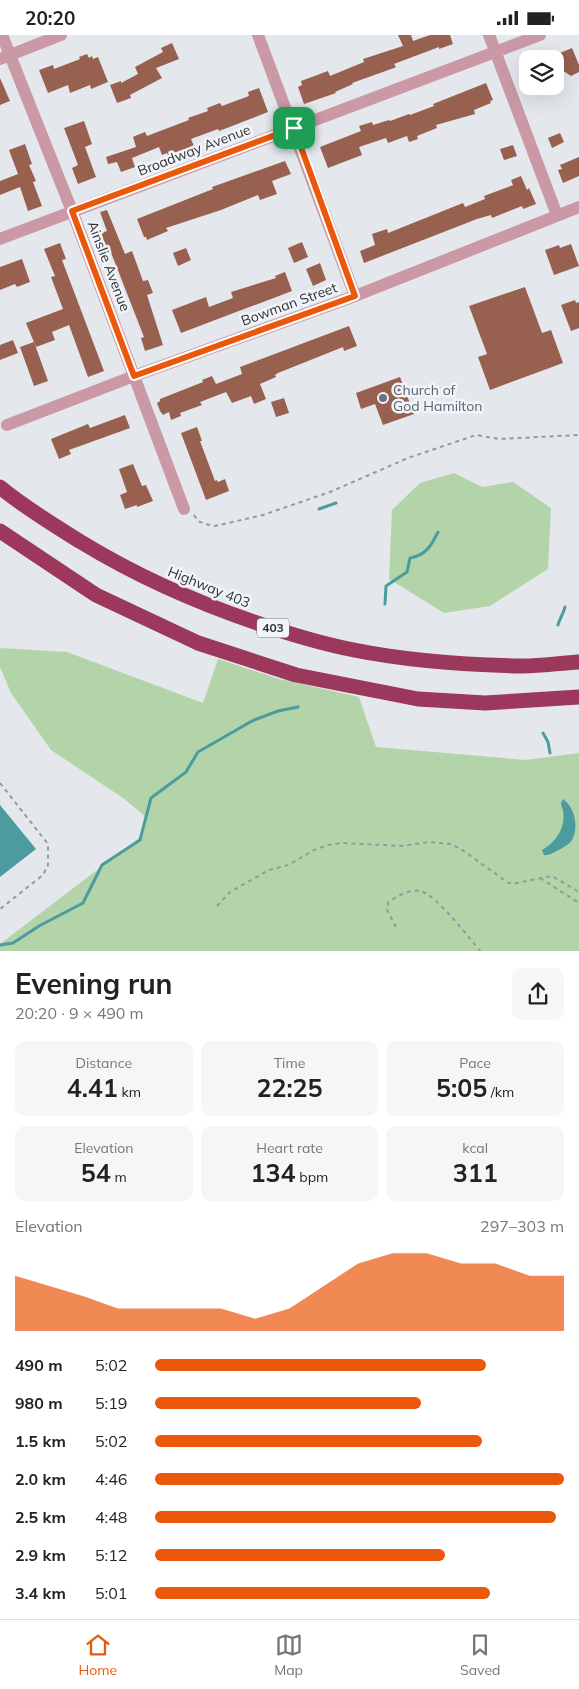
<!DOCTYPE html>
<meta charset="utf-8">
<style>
:root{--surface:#fff;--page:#f6f6f6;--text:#222;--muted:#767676;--line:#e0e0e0;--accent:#ea580c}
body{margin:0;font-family:Mulish,sans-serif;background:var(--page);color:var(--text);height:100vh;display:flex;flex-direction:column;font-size:19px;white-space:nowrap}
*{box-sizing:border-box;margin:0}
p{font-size:16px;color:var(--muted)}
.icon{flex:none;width:28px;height:28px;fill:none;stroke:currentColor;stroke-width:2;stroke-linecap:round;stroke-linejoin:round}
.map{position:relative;height:916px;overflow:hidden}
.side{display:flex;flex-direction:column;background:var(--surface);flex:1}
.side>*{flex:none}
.tools{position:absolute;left:519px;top:15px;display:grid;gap:10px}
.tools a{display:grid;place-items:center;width:45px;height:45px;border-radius:10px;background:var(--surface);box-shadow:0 5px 20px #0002;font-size:25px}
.pin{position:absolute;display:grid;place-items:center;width:42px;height:42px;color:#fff;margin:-21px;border-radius:10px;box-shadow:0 2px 8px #0006}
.round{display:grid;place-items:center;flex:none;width:52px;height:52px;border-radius:10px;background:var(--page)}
.head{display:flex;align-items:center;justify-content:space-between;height:85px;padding:0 15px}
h1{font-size:28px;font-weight:700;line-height:38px}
.figures{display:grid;grid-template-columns:repeat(3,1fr);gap:8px;height:85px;padding:5px 15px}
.figures div{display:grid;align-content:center;border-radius:10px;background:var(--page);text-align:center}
.figures b{font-size:25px;font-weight:700}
.figures small{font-size:14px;font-weight:400}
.figures p{font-size:14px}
.chart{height:140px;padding:10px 15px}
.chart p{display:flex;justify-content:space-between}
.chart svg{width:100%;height:90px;margin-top:5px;fill:var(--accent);opacity:.7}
ul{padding:0 15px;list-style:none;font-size:16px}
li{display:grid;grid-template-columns:80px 60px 1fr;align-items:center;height:38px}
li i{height:12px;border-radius:6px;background:var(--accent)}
.status{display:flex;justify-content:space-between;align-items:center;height:35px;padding:0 25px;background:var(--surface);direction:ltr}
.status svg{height:14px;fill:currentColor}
.dock{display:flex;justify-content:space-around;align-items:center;height:70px;border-top:1px solid var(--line);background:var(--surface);font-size:14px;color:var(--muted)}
.dock a{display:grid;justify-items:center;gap:2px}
.dock .active{color:var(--accent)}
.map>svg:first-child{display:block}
.green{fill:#b2d4a8}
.water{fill:#4c9c9f}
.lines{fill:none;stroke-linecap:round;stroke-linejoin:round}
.stream{stroke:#4c9c9f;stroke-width:3}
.building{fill:#98604f}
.path{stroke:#95999c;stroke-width:2;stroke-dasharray:4 4;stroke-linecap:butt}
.minor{stroke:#cb99a6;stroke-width:12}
.motorway{stroke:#9d385d;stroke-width:15}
.route-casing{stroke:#fff;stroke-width:10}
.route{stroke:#ea580c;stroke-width:6}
.worship-dot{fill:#6b7280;stroke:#f1f5fa;stroke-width:2}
.labels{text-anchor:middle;stroke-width:5;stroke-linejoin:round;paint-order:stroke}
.shield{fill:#f1f5fa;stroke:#6a6c6f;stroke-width:1}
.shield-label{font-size:12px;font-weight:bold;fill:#303233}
.street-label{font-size:14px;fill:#303233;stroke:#f1f5fa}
.worship-label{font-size:14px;fill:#5b616d;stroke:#f1f5fa;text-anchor:start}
</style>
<div class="status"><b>20:20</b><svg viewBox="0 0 49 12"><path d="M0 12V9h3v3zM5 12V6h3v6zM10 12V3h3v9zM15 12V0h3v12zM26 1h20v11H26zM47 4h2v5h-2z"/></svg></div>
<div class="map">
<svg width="579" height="917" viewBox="0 0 579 917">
<rect width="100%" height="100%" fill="#e4e8ed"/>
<g class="green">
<path d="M454 438 482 452 513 447 551 473 548 534 490 571 444 578 389 544 392 475 420 448Z"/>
<path d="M0 613 67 617 203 668 218 624 279 644 359 662 376 712 526 725 579 718V916H0V909L143 800 147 783 123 763 51 715 11 658 0 632Z"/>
</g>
<g class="water">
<path d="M563 764C575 772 579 793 572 805 569 810 563 812 559 815 553 817 550 821 544 820L542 815C556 807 566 793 563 775 561 770 560 769 563 764Z"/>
<path d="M0 770 36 814 0 842Z"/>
</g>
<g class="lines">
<g class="stream">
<path d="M319 474 336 468"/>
<path d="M385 569 386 551 407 537 410 523C426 520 431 511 438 497"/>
<path d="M558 590C559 585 563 580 565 572"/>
<path d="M543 698 548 707 550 718"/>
<path d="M0 910 13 908 39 891 83 868 102 830 140 805 151 763 186 737 198 717 252 686 278 676 298 672"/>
</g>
</g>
<g class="building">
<path d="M398 0H411L413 6 430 0H450L453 9 439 14V12L394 29 396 32 394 33 352 48 353 49 335 57 336 58 304 69 298 52 302 50 301 46 328 36 330 41 364 27 363 24 403 11Z"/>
<path d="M172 8 179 24 156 33 162 43 130 60 131 63 117 68 110 50 121 46V48L138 39 135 32 163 17 161 13Z"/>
<path d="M572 13 579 30V37L571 41 565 37 555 42V20Z"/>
<path d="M87 19 89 23 92 21 93 24 98 22 108 47 91 54 90 50 70 58 68 50 48 58 39 35 53 30 54 34 80 24 79 22Z"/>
<path d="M0 43 10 66 0 70Z"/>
<path d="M486 48 493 65 490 66 491 68 474 75 475 79 436 90 437 93 417 101 418 104 409 107 407 101 388 108 386 103 359 112 362 120 328 133 320 112 361 96 359 91 372 87 373 90 389 85 390 86 409 79 410 80 434 71 433 69Z"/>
<path d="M259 53 268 77 219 96 218 94 191 104 194 111 168 120 167 118 162 120 159 112 132 123 135 132 121 137 117 127 108 129 106 122 136 112 133 102 135 101 145 97 147 101 189 85 188 83 208 76 207 73 220 68 222 71 249 61 248 57Z"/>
<path d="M84 86 92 109 85 112 96 142 78 149 72 133 78 130 64 93Z"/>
<path d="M560 98 564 107 552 113 548 103Z"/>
<path d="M25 109 32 129 29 130 36 146 33 147 42 171 28 176 20 152 0 160V146L18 139 9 115Z"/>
<path d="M513 110 517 121 504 125 500 114Z"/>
<path d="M579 122V141L563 148 558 135 562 134 560 130Z"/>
<path d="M285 126 291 139 272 146 277 159 260 165 258 160 221 175 166 193 168 196 147 205 146 202H144L137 184 213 154 212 152Z"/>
<path d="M521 141 527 155 529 153 536 169 523 174 522 171 492 183 491 180 477 184 364 228 360 216 375 210 372 199 387 194 388 198 463 168 465 172 485 164 484 161 513 150 511 145Z"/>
<path d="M107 175 125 219 132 216 143 246 148 245 153 258 147 260 163 310 145 316 141 303 144 302 110 215 108 216 101 198 107 196 100 177Z"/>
<path d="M302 207 308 222 294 228 288 213Z"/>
<path d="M60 208 66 224 62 225 104 336 88 342 69 290 52 297 55 305 36 312 26 288 63 274 51 242 55 241 44 214Z"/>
<path d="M571 209 579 231 554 240 545 215 559 210 560 213Z"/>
<path d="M186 213 191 225 178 231 173 218Z"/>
<path d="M22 224 30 247 17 252 15 249 0 255V232Z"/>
<path d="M320 228 326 245 313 251 306 234Z"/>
<path d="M285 237 292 256 181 298 172 275 206 262 209 272 233 263 231 257 276 243 275 241Z"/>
<path d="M525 252 542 298 551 295 563 328 490 355 478 322 487 319 469 271Z"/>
<path d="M575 265 576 268 579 267V293L571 296 561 270Z"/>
<path d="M349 291 357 311 344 316 343 312 278 338 275 340 276 342 260 349 266 364 254 369 251 361 232 368 226 357 200 367 202 370 180 378 181 381 171 385 169 377 163 380 160 376 157 368 160 366V364L203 347 202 345 212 341 216 349 242 339 240 332Z"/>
<path d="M13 305 18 318 0 325V310Z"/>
<path d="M34 307 48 346 34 351 20 312Z"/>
<path d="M400 342 414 379 383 390 375 369 361 374 356 358Z"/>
<path d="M284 363 289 378 276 382 271 367Z"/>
<path d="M125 380 130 393 69 415 71 419 59 424 51 404 88 389 90 393Z"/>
<path d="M197 392 202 406H200L215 446 217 445 218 447 225 444 229 456 206 465 181 398Z"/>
<path d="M133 429 142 451 146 450 153 466 137 472V470L125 474 120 460 127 457 119 434Z"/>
</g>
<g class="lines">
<g class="path">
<path d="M194 480 198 486 205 489 215 491 263 480 330 457 408 423 476 400 499 404 579 400"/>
<path d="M0 748 48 809V830L43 840 0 874"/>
<path d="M540 843 579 868"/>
<path d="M217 871 230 857 269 835 288 830 314 815 328 810 342 808 402 811 429 807 451 809 461 814 507 847 512 849 552 841 579 857"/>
<path d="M396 892 387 875 388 868C396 861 410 854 420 856 436 859 469 903 481 917"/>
</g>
<g class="minor">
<path d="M2 0 72 176 184 474"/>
<path d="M258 0 355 261"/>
<path d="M489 0 557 180"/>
<path d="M0 24 61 0"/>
<path d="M0 204 540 0"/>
<path d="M7 390 134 341 355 261 579 172"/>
</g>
<g class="motorway">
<path d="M0 452C25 473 54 490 81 507 140 543 197 568 263 590 293 600 323 609 354 615 409 626 466 630 523 631 541 631 560 628 579 627"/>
<path d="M0 496 96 560 198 608 296 640 418 664 485 668 579 662"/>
</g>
</g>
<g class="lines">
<defs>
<path id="route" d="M294 93 355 261 134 341 72 176Z"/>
</defs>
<use href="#route" class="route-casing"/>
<use href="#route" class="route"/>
</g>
<circle class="worship-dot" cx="383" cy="363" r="5"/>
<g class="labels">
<rect class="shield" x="257" y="583.5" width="32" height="19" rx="4"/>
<g class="shield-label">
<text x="273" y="597">403</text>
</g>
<g class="street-label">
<text transform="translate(194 115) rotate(-21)" y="5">Broadway Avenue</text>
<text transform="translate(109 231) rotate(69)" y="5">Ainslie Avenue</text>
<text transform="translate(289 269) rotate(-20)" y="5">Bowman Street</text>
<text transform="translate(209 552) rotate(22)" y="5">Highway 403</text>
</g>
<g class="worship-label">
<text x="393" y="360">Church of<tspan x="393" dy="16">God Hamilton</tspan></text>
</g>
</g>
</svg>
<div class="tools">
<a><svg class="icon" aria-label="layers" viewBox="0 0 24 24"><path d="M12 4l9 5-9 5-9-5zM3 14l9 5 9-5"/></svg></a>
</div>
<div class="pin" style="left:294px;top:93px;background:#1e9e55"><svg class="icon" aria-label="arrive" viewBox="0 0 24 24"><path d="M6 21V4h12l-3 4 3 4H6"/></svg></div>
</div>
<section class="side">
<div class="head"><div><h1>Evening run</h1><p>20:20 · 9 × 490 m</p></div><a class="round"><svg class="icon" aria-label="share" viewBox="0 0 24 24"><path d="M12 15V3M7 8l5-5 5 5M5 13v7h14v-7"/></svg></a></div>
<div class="figures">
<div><p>Distance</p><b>4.41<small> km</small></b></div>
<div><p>Time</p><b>22:25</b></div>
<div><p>Pace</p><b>5:05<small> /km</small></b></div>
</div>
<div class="figures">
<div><p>Elevation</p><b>54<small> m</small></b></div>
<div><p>Heart rate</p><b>134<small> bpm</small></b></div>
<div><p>kcal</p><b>311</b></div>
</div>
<div class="chart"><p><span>Elevation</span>297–303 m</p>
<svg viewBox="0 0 160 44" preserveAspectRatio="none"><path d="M0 44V17L10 22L20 27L30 33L40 33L50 33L60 33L70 38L80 33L90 22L100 11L110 6L120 6L130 11L140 11L150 17L160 17V44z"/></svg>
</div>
<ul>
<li><b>490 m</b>5:02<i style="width:81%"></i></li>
<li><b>980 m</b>5:19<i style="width:65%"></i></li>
<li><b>1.5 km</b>5:02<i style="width:80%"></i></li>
<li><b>2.0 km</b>4:46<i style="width:100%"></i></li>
<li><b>2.5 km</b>4:48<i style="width:98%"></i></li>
<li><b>2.9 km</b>5:12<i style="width:71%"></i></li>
<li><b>3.4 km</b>5:01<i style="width:82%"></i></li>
</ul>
</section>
<nav class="dock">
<a class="active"><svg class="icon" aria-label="home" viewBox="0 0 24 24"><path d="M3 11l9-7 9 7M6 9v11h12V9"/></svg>Home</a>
<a><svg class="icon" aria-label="map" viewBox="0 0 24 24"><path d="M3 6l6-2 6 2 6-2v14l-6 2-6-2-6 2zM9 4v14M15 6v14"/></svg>Map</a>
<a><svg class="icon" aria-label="saved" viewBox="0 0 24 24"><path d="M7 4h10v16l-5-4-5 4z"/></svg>Saved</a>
</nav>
